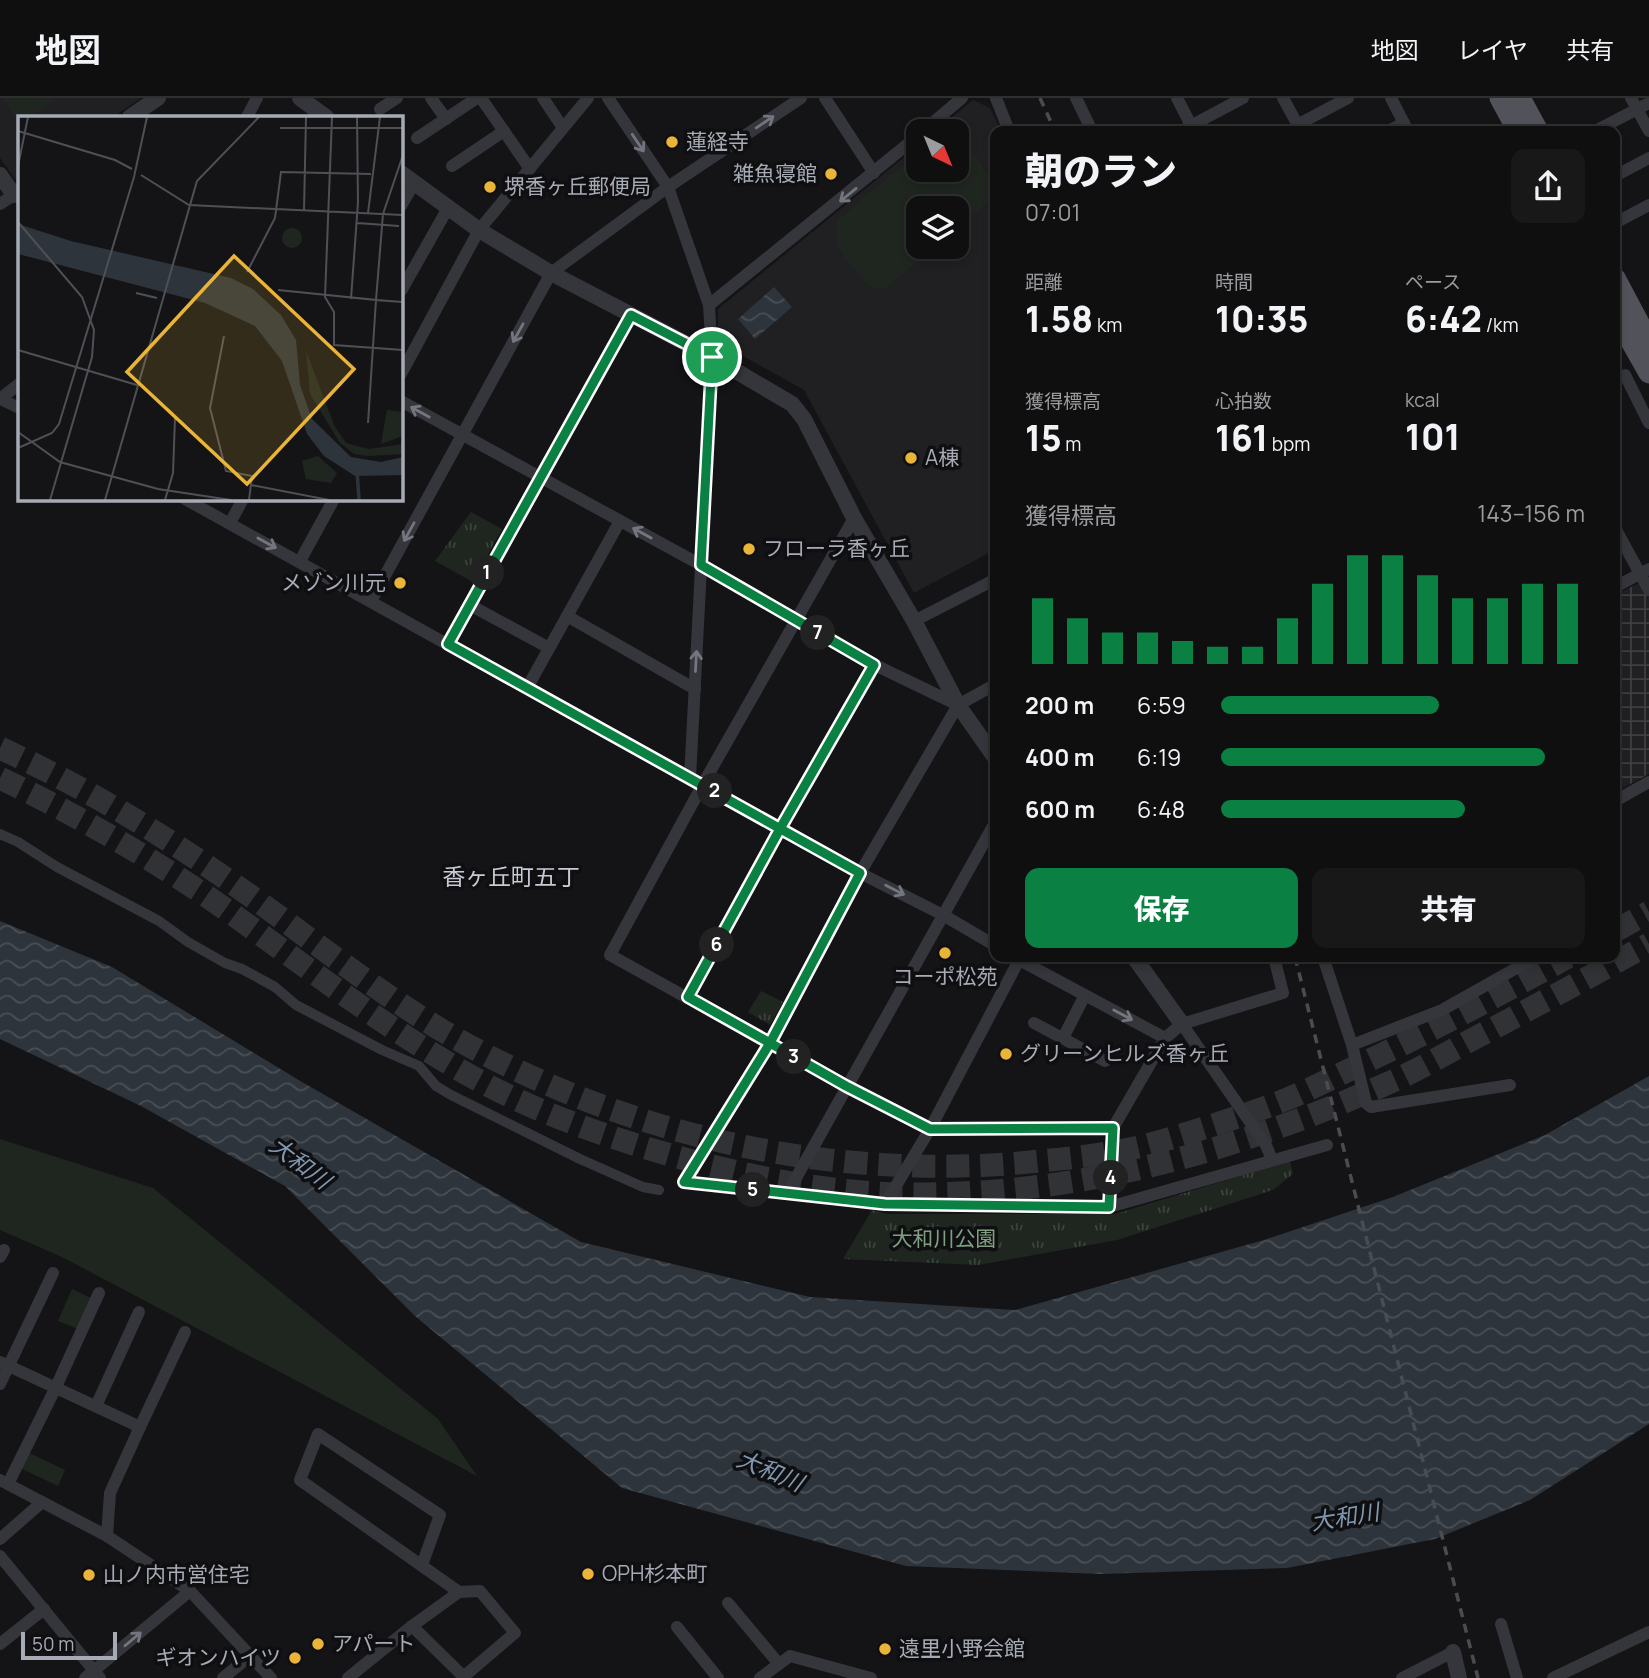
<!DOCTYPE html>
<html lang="ja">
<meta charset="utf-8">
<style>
:root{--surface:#0f0f10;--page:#181819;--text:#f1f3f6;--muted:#9b9c9f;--line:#2f2f30;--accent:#0b8043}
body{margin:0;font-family:Manrope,"Noto Sans JP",sans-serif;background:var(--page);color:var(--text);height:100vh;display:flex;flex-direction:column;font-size:26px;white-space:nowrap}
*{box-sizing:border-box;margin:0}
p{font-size:23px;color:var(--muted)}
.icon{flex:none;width:38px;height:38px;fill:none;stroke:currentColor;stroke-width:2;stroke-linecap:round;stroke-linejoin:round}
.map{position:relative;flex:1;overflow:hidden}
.details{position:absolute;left:990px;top:28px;width:630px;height:836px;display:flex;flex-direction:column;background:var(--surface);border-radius:14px;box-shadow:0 4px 10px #0003,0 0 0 2px var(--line)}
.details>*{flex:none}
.needle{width:46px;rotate:137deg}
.tools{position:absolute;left:906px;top:21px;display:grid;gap:14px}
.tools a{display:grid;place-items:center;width:63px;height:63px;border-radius:14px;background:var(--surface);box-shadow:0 4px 10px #0003,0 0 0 2px var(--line);font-size:35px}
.scale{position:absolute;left:21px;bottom:18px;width:96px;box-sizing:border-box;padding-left:7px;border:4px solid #a7abb6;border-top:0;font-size:19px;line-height:24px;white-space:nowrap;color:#a7abb6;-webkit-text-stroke:5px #0f0f11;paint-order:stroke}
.pin{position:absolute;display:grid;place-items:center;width:60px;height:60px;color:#fff;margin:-30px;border:4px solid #fff;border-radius:50%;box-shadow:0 2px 7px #0007}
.km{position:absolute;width:35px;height:35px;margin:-18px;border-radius:50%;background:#222;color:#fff;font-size:19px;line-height:35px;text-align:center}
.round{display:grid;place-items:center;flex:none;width:74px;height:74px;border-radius:14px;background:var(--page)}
.summary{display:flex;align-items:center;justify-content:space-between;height:119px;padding:0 35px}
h1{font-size:38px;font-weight:800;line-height:52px}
.metrics{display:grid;grid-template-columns:repeat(3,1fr);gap:10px;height:119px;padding:7px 35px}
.metrics div{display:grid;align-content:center}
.metrics b{font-size:35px;font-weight:800}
.metrics small{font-size:19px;font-weight:400}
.metrics p{font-size:19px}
.chart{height:196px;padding:14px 35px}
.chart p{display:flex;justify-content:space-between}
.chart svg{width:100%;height:126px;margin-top:7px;stroke:var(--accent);stroke-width:6}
.primary-button{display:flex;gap:14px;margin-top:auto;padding:14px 35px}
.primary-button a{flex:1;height:80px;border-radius:14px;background:var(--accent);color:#fff;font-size:28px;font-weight:800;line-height:80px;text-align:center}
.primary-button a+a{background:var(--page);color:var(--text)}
ul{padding:0 35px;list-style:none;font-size:23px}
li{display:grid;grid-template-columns:112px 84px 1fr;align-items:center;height:52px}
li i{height:18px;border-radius:9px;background:var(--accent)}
header{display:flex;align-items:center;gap:42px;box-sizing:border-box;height:98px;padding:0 35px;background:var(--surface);border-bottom:2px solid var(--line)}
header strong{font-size:33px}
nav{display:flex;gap:38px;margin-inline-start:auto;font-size:24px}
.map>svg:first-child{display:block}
.built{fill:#202023;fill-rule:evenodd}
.industrial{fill:url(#industrial-grid)}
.grass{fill:#1f2620}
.park{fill:url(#park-tufts)}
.water{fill:url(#water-waves)}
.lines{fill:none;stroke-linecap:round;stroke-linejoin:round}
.motorway-tunnel{stroke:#313236;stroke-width:23;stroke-dasharray:23 11;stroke-linecap:butt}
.pedestrian{stroke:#35363b;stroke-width:10}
.minor{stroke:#35363b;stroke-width:12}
.tertiary{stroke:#35363b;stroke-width:16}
.primary{stroke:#52535a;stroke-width:21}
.rail{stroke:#4b4c52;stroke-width:3.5;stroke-dasharray:9 7;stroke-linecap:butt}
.oneway{stroke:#74767f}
.route-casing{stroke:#fff;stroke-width:14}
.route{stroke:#0b8043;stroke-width:9}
.poi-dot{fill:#eab438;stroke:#0f0f11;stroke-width:2.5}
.labels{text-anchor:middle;stroke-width:7;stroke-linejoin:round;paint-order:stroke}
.poi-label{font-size:21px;fill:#a7abb6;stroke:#0f0f11;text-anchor:start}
.park-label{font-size:21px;fill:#7ea081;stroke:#0f0f11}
.neighbourhood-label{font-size:23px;fill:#c7cad2;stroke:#0f0f11}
.water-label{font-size:23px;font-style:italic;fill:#7f97b0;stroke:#0f0f11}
.inset-river{fill:none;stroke:#2d343b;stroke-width:3.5}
.inset-road{fill:none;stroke:#4f5056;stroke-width:2}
.view{fill:#eab438;fill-opacity:0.15;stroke:#eab438;stroke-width:3.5}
.inset-edge{fill:none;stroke:#a7abb6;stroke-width:3.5}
</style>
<header>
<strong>地図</strong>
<nav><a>地図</a><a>レイヤ</a><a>共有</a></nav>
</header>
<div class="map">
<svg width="1649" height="1580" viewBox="0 0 1649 1580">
<defs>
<pattern id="industrial-grid" width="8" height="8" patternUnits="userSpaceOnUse" patternTransform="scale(1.75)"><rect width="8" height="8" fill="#202023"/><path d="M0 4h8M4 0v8" fill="none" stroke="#3e3e41"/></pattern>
<pattern id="park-tufts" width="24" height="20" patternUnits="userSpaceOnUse" patternTransform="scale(1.75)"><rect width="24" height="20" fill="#1f2620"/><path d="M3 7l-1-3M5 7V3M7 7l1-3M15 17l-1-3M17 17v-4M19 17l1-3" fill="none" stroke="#3d433e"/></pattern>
<pattern id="water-waves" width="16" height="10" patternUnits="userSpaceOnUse" patternTransform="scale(1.75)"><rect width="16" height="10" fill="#2d343b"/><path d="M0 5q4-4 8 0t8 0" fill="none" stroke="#494f55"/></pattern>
</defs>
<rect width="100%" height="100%" fill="#141416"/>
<g class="built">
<path d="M0 0H141L113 19H19V82L15 81 0 60Z"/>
<path d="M973 2 990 10 1001 33H996V451L914 495 804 292 725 248 718 240V211L919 47V72H957V33H935ZM919 110H957V149H919Z"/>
</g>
<path class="industrial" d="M1637 486 1643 487 1649 498V676L1615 694V497Z"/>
<g class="grass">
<path d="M3 0H57L29 19H19V24Z"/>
<path d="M957 42 967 46 991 81 987 105 957 130V110H919V149H935L884 191 871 189 846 162 837 146V123L919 54V72H957Z"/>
<path d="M0 1041 153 1090 438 1321 477 1378 62 1159 0 1132Z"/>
<path d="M72 1191 91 1200 78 1231 58 1223Z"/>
<path d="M27 1354 65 1372 58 1388 20 1370Z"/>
</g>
<g class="park">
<path d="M471 414 502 431 473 484 435 463Z"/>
<path d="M761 893 783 904 770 927 748 914Z"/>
<path d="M1290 1063 1293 1076 1273 1092 1117 1142 978 1167 843 1161 872 1112 887 1116H1115Z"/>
</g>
<g class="water">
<path d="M774 189 792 209 755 241 738 221Z"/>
<path d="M0 823 112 869 302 984 581 1144 810 1199 1015 1212 1264 1142 1393 1099 1545 1037 1649 978V1326L1530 1402 1435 1441 1287 1470 1101 1476 906 1468 622 1390 415 1218 285 1088 141 1008 0 941Z"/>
</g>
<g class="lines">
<g class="motorway-tunnel">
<path d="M0 650C89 691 172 742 252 799 315 844 376 893 443 933 622 1038 834 1085 1040 1063 1074 1060 1109 1056 1143 1048 1181 1038 1220 1025 1258 1012 1291 1001 1322 985 1353 970 1426 936 1497 898 1568 859"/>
<path d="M0 680C71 714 139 753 205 797 292 857 375 924 467 976 541 1018 623 1045 704 1066 771 1083 841 1096 911 1096 1084 1097 1236 1053 1393 983 1420 971 1447 955 1473 941 1532 910 1591 878 1649 846"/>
<path d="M1615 833 1649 814"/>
</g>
<path class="pedestrian" d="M0 736 18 744 57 769 159 823 188 844 225 865 242 871 275 889 296 907 382 952 419 968 436 988 451 997 580 1061 643 1089 659 1092"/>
<g class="minor">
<path d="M431 0 446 21"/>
<path d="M481 0 530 71"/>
<path d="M543 0 563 30"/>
<path d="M608 0 668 89 709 207 712 259 690 680"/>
<path d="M825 0 874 75"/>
<path d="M996 0 1009 33"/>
<path d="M1076 0 1092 33"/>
<path d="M1177 0 1194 33"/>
<path d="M1283 0 1301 33"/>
<path d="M1391 0 1408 33"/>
<path d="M1631 0 1649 33"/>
<path d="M380 11 397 0"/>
<path d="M247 19 257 0"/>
<path d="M1297 27 1348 0"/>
<path d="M923 33 962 0"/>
<path d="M1181 33 1243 0"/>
<path d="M1388 33 1404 25"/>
<path d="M1595 33 1649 5"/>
<path d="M417 40 477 0"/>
<path d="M452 68 504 33"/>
<path d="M1615 78 1649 60"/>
<path d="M0 106 14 97 19 99"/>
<path d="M401 108 414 85"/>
<path d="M1615 125 1649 107"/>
<path d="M401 193 448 110"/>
<path d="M709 207 919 37"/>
<path d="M401 276 479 132 588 0"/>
<path d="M1625 277 1649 325"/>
<path d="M0 301 19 286"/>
<path d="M1 301 19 310"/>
<path d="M401 303 701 467 875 567 958 607"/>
<path d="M185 401 860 775 943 817 996 848"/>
<path d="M854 420 703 686 610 857 846 988 930 1031 1113 1030 1165 940 1182 926 1283 895 1274 859"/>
<path d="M230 425 243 401"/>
<path d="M1615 430 1649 492"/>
<path d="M300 463 334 401"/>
<path d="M1615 489 1649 471"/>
<path d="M371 503 551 175 668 89 801 0"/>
<path d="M470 507 549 550"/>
<path d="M567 518 695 591"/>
<path d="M914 523 996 481"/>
<path d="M448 546 631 217"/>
<path d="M996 586 958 607 860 775 770 945 684 1084 885 1106 1109 1109 1327 1047"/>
<path d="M527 590 620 423"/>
<path d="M1615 703 1649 684"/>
<path d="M1014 859 1165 940"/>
<path d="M1323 859 1352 947 1366 1005 1371 1009 1510 987"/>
<path d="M688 899 781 729 875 567"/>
<path d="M1034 925 1105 963"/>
<path d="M1182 926 1266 1047 1272 1062"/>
<path d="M1063 940 1085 897"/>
<path d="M1352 947 1442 912 1536 859"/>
<path d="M787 1096 996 723"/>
<path d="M885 1106 930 1031 1019 862"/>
<path d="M1109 1109 1113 1030"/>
<path d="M0 1159 4 1152"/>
<path d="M0 1264 140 1329 110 1395 107 1438"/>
<path d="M0 1286 53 1175"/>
<path d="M96 1308 139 1214"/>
<path d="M140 1329 185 1234"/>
<path d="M0 1382 107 1438 190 1493 271 1580"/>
<path d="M8 1386 55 1291 99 1195"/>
<path d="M0 1441 41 1405"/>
<path d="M0 1458 100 1580"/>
<path d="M459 1494 480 1493 515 1535 462 1580"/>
<path d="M728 1505 779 1566"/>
<path d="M1501 1526 1517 1580"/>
<path d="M412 1528 459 1494 300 1382 318 1336 440 1417 422 1467"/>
<path d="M677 1529 718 1580"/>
<path d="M0 1546 44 1511"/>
<path d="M85 1580 190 1493"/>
<path d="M223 1580 250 1558"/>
<path d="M348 1580 412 1528 465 1580"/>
<path d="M760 1580 790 1558 871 1580"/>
<path d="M1402 1580 1453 1554"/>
<path d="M1553 1580 1649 1534"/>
</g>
<g class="tertiary">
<path d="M300 0 326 19"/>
<path d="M130 19 158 0"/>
<path d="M401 75 479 132 551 175 712 259 792 306 804 321 854 420 914 523 958 607 996 661"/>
<path d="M0 77 14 97 19 93"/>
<path d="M1134 859 1182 926"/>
<path d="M1453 1554 1459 1580"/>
</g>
<g class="primary">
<path d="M1500 0 1518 33"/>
<path d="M1520 0 1538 33"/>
<path d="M1615 180 1649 244"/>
<path d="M1615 215 1649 275"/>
</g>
<g class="rail">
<path d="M1040 0 1055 33"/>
<path d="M1295 859 1478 1580"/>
</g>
</g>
<defs><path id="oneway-shaft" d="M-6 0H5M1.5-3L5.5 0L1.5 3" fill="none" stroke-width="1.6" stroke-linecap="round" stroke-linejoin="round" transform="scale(1.75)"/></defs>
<g class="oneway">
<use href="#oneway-shaft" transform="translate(765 24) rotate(-34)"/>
<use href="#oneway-shaft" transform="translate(638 45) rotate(56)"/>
<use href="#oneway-shaft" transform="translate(848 97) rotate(141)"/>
<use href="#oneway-shaft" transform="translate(518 235) rotate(119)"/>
<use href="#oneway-shaft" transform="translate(420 314) rotate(-151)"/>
<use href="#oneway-shaft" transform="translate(409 434) rotate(119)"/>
<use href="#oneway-shaft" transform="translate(642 435) rotate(-151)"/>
<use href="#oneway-shaft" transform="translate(267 445) rotate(29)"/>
<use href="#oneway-shaft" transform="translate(696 563) rotate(-87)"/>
<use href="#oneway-shaft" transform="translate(895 792) rotate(27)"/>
<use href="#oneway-shaft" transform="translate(1123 917) rotate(28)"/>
<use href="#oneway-shaft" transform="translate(133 1541) rotate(-40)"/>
</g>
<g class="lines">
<defs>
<path id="route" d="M712 259 631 217 448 546 860 775 770 945 846 988 930 1031 1113 1030 1109 1109 885 1106 684 1084 770 945 688 899 781 729 874 567 701 467 712 259"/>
</defs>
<use href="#route" class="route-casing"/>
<use href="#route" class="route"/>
</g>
<g class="poi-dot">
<circle cx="672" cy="44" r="7"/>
<circle cx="831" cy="76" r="7"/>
<circle cx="490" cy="89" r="7"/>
<circle cx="911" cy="360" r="7"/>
<circle cx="749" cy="451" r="7"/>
<circle cx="400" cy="485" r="7"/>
<circle cx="945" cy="855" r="7"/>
<circle cx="1006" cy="956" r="7"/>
<circle cx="588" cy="1476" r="7"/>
<circle cx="89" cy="1477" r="7"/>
<circle cx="318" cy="1546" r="7"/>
<circle cx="885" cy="1551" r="7"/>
<circle cx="295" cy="1560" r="7"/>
</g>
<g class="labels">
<g class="poi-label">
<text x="686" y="51">蓮経寺</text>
<text x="817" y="83" text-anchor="end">雑魚寝館</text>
<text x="504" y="96">堺香ヶ丘郵便局</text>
<text x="925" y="367">A棟</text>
<text x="763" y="458">フローラ香ヶ丘</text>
<text x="386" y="492" text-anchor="end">メゾン川元</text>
<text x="945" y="886" text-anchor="middle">コーポ松苑</text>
<text x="1020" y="963">グリーンヒルズ香ヶ丘</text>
<text x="602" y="1483">OPH杉本町</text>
<text x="103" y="1484">山ノ内市営住宅</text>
<text x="332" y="1553">アパート</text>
<text x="899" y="1558">遠里小野会館</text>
<text x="281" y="1567" text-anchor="end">ギオンハイツ</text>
</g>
<g class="park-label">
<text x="944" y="1148">大和川公園</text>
</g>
<g class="neighbourhood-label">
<text x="511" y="787">香ヶ丘町五丁</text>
</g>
<g class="water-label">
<text transform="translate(300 1065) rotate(37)" y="8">大和川</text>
<text transform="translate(770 1373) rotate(23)" y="8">大和川</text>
<text transform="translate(1345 1419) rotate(-9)" y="8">大和川</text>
</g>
</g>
<g transform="translate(18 18)">
<rect width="385" height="385" fill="#141416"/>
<path d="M264 122a10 10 0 1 1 20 0a10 10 0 1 1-20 0ZM288 235 317 311 328 327 351 333 385 328V338L350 340 336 338 322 327 292 278ZM369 294 385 296V320L363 328Z" fill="#1f2620"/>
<path d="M300 340 319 357 313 367 288 363 284 345Z" fill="#1f2620"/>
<path d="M0 108 53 125 213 162 235 173 263 199 278 224 282 269 294 303 333 341 363 346 385 341V359L337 360 306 340 289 318 264 245 237 210 187 187 0 138Z" fill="#2d343b"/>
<path class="inset-river" d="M339 354 341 384"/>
<path class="inset-road" d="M314 1 307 181 316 196V229L385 234M262 12H385M0 15 97 44 114 53M0 50 10 1M123 59 171 89 385 99M286 94 288 1M350 97 362 1M365 98 385 39M365 98 358 184 385 186M0 106 64 181 76 214 74 241 32 384M339 107 381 110M229 156 257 102 263 56 353 58M260 174 358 184 350 307M118 177 139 182M333 183 340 86 339 1M206 220 192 292 208 355 234 360 231 384M0 234 119 269M0 316 42 346 140 373 213 384M0 332 34 317 41 308 116 61 129 1M233 369 311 384M87 384 179 65 241 1M147 384 155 357 157 302"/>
<path class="view" d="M216 140 336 253 229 368 109 256Z"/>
<rect width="385" height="385" class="inset-edge"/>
</g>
</svg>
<div class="tools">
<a><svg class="needle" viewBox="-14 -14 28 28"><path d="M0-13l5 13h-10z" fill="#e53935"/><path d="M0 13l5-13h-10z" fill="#9b9c9f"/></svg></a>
<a><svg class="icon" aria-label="layers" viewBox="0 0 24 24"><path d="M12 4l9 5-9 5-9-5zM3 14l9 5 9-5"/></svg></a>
</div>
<div class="scale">50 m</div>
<div class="pin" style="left:712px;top:259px;background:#1e9e55"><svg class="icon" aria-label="arrive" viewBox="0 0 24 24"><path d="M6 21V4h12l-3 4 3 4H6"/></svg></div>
<b class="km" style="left:487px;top:475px">1</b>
<b class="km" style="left:715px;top:693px">2</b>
<b class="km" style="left:794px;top:959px">3</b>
<b class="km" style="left:1111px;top:1080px">4</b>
<b class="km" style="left:753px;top:1092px">5</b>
<b class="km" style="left:717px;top:847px">6</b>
<b class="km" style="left:818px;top:535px">7</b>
<section class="details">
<div class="summary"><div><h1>朝のラン</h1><p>07:01</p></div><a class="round"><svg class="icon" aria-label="share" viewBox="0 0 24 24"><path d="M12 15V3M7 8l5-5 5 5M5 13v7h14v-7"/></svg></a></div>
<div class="metrics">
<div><p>距離</p><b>1.58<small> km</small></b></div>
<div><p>時間</p><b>10:35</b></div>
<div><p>ペース</p><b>6:42<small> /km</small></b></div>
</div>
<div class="metrics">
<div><p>獲得標高</p><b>15<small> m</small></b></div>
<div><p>心拍数</p><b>161<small> bpm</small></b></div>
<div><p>kcal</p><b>101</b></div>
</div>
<div class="chart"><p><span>獲得標高</span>143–156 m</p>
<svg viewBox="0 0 160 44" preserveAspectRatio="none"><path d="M5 44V21M15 44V28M25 44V33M35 44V33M45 44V36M55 44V38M65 44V38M75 44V28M85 44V16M95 44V6M105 44V6M115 44V13M125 44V21M135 44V21M145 44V16M155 44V16"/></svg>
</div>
<ul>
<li><b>200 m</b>6:59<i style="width:60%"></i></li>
<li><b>400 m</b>6:19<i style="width:89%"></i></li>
<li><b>600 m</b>6:48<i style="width:67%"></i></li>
</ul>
<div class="primary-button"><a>保存</a><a>共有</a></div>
</section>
</div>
